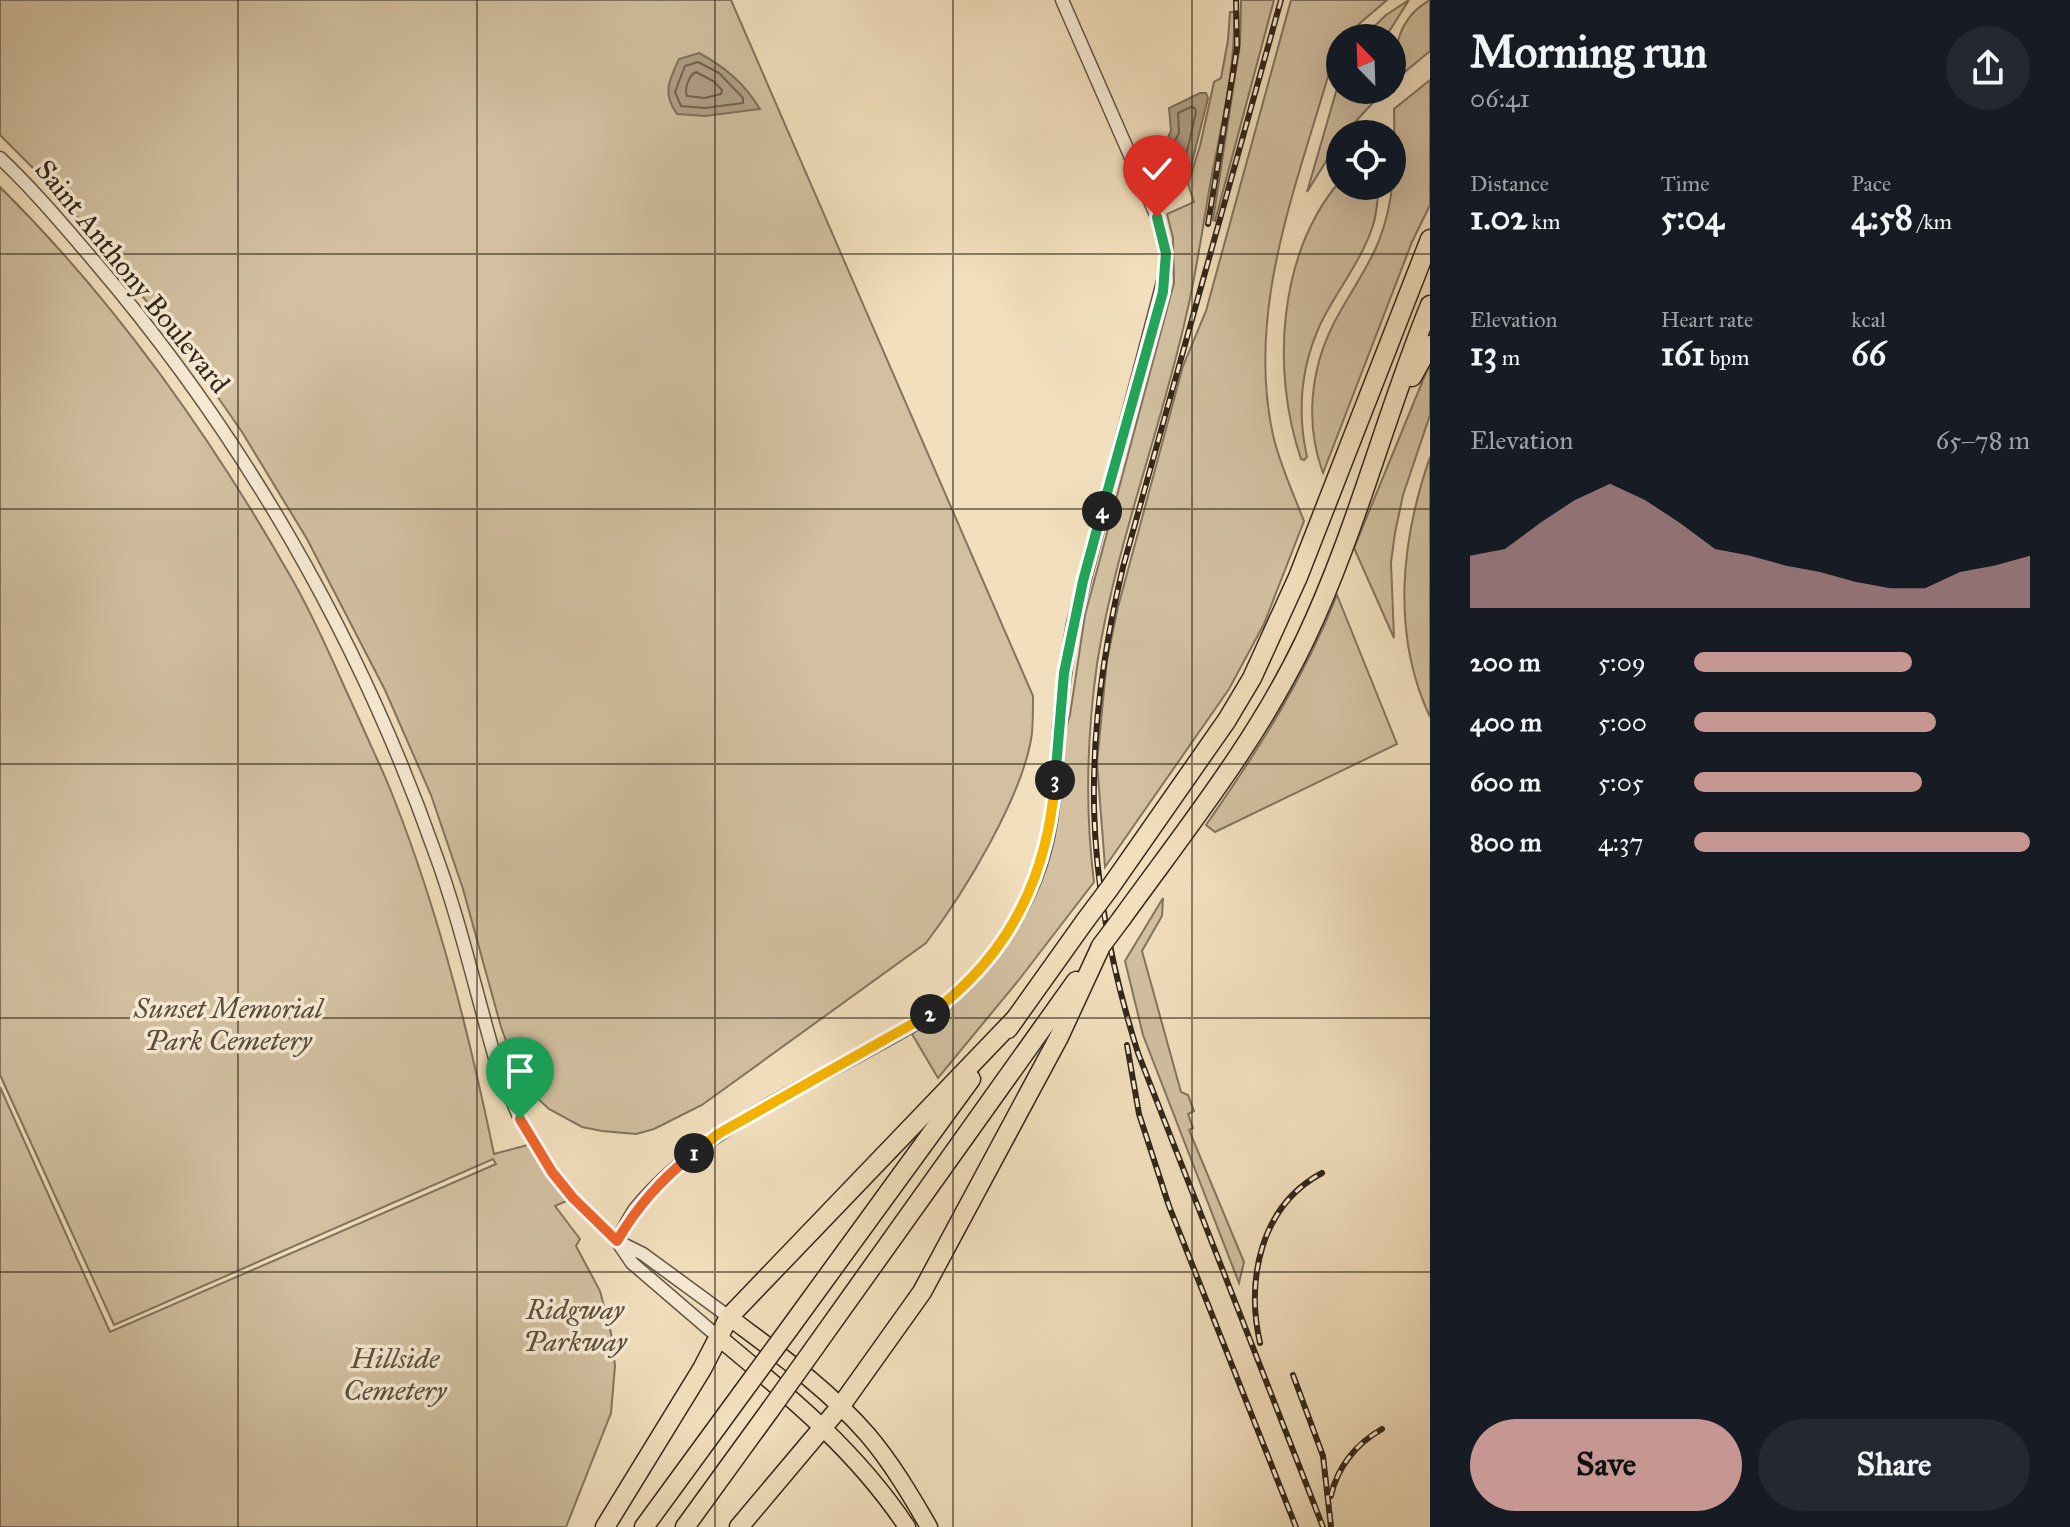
<!DOCTYPE html>
<meta charset="utf-8">
<style>
:root{--surface:#171b24;--page:#242831;--text:#f1f3f6;--muted:#9ea1a6;--accent:#c59692}
body{margin:0;font-family:"IM FELL Great Primer",serif;background:var(--page);color:var(--text);height:100vh;display:flex;flex-direction:column;font-size:30px;white-space:nowrap}
*{box-sizing:border-box;margin:0}
p{font-size:26px;color:var(--muted)}
.icon{flex:none;width:44px;height:44px;fill:none;stroke:currentColor;stroke-width:2;stroke-linecap:round;stroke-linejoin:round}
.map{position:relative;flex:1;overflow:hidden}
.panel{display:flex;flex-direction:column;background:var(--surface);width:640px}
.panel>*{flex:none}
.needle{width:52px;rotate:337deg}
.buttons{position:absolute;left:1326px;top:24px;display:grid;gap:16px}
.buttons a{display:grid;place-items:center;width:80px;height:80px;border-radius:50%;background:var(--surface);box-shadow:0 8px 32px #0002;font-size:40px}
.pin{position:absolute;display:grid;place-items:center;width:68px;height:68px;color:#fff;margin:-82px -34px;border-radius:50% 50% 50% 0;rotate:-45deg;box-shadow:0 0 8px #0007}
.pin .icon{rotate:45deg}
.km{position:absolute;width:40px;height:40px;margin:-20px;border-radius:50%;background:#222;color:#fff;font-size:22px;line-height:40px;text-align:center}
.round{display:grid;place-items:center;flex:none;width:84px;height:84px;border-radius:42px;background:var(--page)}
.summary{display:flex;align-items:center;justify-content:space-between;height:136px;padding:0 40px}
h1{font-size:44px;font-weight:800;line-height:60px}
.metrics{display:grid;grid-template-columns:repeat(3,1fr);gap:12px;height:136px;padding:8px 40px}
.metrics div{display:grid;align-content:center}
.metrics b{font-size:34px;font-weight:800}
.metrics small{font-size:22px;font-weight:400}
.metrics p{font-size:22px}
.chart{height:224px;padding:16px 40px}
.chart p{display:flex;justify-content:space-between}
.chart svg{width:100%;height:144px;margin-top:8px;fill:var(--accent);opacity:.7}
.primary-button{display:flex;gap:16px;margin-top:auto;padding:16px 40px}
.primary-button a{flex:1;height:92px;border-radius:48px;background:var(--accent);color:#111;font-size:32px;font-weight:800;line-height:92px;text-align:center}
.primary-button a+a{background:var(--page);color:var(--text)}
ul{padding:0 40px;list-style:none;font-size:26px}
li{display:grid;grid-template-columns:128px 96px 1fr;align-items:center;height:60px}
li i{height:20px;border-radius:10px;background:var(--accent)}
main{display:flex;flex:1;min-height:0}
.map>svg:first-child{display:block}
.green{fill:#d2c0a1;stroke:#82745e;stroke-width:2}
.water{fill:#b1a086;stroke:#7f705b;stroke-width:2}
.lines{fill:none;stroke-linecap:round;stroke-linejoin:round}
.shore{stroke:#726450;stroke-width:2}
.minor-casing{stroke:#635543;stroke-width:15}
.major-casing{stroke:#33271a;stroke-width:19}
.highway-casing{stroke:#33271a;stroke-width:21}
.minor{stroke:#f7ead4;stroke-width:12}
.major{stroke:#f2dfbd;stroke-width:16}
.highway{stroke:#f2dfbd;stroke-width:18}
.rail-casing{stroke:#33271a;stroke-width:6}
.rail{stroke:#f7ead4;stroke-width:3;stroke-dasharray:9;stroke-linecap:butt}
.highway-bridge-casing{stroke:#33271a;stroke-width:21;stroke-linecap:butt}
.highway-bridge{stroke:#f2dfbd;stroke-width:18}
.split-1-casing{stroke:#fff;stroke-width:16}
.split-2-casing{stroke:#fff;stroke-width:16}
.split-3-casing{stroke:#fff;stroke-width:16}
.split-4-casing{stroke:#fff;stroke-width:16}
.split-5-casing{stroke:#fff;stroke-width:16}
.split-1{stroke:#f0652b;stroke-width:10}
.split-2{stroke:#f5b400;stroke-width:10}
.split-3{stroke:#f5b400;stroke-width:10}
.split-4{stroke:#22a559;stroke-width:10}
.split-5{stroke:#22a559;stroke-width:10}
.grid{fill:none;stroke:#33271a;stroke-width:2;stroke-opacity:0.55}
.labels{text-anchor:middle;stroke-width:7;stroke-linejoin:round;paint-order:stroke}
.street-label{font-size:28px;fill:#33271a;stroke:#f7ead4}
.park-label{font-size:28px;font-style:italic;fill:#5b4d3c;stroke:#f7ead4}
</style>
<main>
<div class="map">
<svg width="1430" height="1527" viewBox="0 0 1430 1527">
<rect width="100%" height="100%" fill="#f2dfbd"/>
<filter id="stains"><feTurbulence type="fractalNoise" baseFrequency=".0025" numOctaves="4"/><feColorMatrix values="0 0 0 0 .2 0 0 0 0 .09 0 0 0 0 .02 0 0 0 .5 -.17"/></filter>
<radialGradient id="worn" r=".72"><stop offset=".6" stop-color="#630" stop-opacity="0"/><stop offset="1" stop-color="#630" stop-opacity=".3"/></radialGradient>
<g class="green">
<path d="M0 0H731L1033 696C1033 708 1033 721 1032 733 1024 795 964 893 926 943L702 1105 654 1129 636 1134 602 1131 582 1127 549 1109 535 1096 516 1068 501 1027 463 889 431 795 385 690 307 539 242 432 176 337 53 188 0 135Z"/>
<path d="M1241 0H1274L1215 221 1213 220 1240 44Z"/>
<path d="M1291 0H1387L1359 24 1349 38H1340V52L1329 73C1295 190 1246 312 1273 435 1280 465 1293 493 1304 521L1264 624 1229 689 1105 867 1097 763 1107 660 1118 607 1183 366 1206 311Z"/>
<path d="M1409 0 1385 38H1362L1386 15Z"/>
<path d="M1430 0V51L1394 81C1394 47 1398 18 1430 0Z"/>
<path d="M1230 12H1234C1236 68 1221 126 1211 180 1203 224 1197 269 1187 312 1161 430 1116 544 1097 664 1087 736 1085 811 1094 882L1018 981 938 1078 912 1034C986 984 1043 914 1057 824 1063 788 1058 749 1070 715L1085 615 1174 283 1173 238 1167 214 1194 202 1188 184 1200 146 1214 82 1221 78 1228 40Z"/>
<path d="M1340 78V90H1381V94L1344 134H1340V139L1307 192Z"/>
<path d="M1430 80V205L1412 242 1323 473C1305 424 1310 370 1334 323 1348 295 1366 272 1378 243 1396 200 1395 154 1394 109Z"/>
<path d="M1340 181V186H1379C1378 198 1377 210 1374 222 1363 260 1336 291 1320 325 1301 367 1297 412 1307 457L1304 460 1301 459C1271 371 1278 254 1340 181Z"/>
<path d="M0 187C115 301 212 438 292 579 318 624 338 674 360 721 371 747 384 772 394 799 439 913 469 1034 494 1154L535 1143 573 1198 555 1206 580 1239 576 1246 600 1291 611 1333 615 1366 611 1413 566 1527H0V1087L110 1332 496 1164 493 1159 114 1325 0 1075Z"/>
<path d="M1430 363V415L1403 495 1395 533 1391 562 1394 638 1354 548Z"/>
<path d="M1430 457V717C1391 634 1401 540 1430 457Z"/>
<path d="M1337 595 1397 744 1215 832 1206 825C1257 752 1304 679 1337 595Z"/>
<path d="M1163 898 1162 916 1142 951 1181 1092 1188 1095 1194 1111 1188 1114 1193 1128 1189 1130 1244 1262 1239 1283 1143 1035 1125 961Z"/>
</g>
<g class="water">
<path d="M699 53C725 67 744 83 760 109L705 116 677 114C662 94 669 80 679 59Z"/>
<path d="M1200 93H1206L1208 98 1188 179 1184 183 1173 184 1161 152 1171 131 1169 108Z"/>
</g>
<g class="lines">
<g class="shore">
<path d="M698 62 719 73 743 98V103L705 108 681 106 675 92 685 66Z"/>
<path d="M696 72 713 81 722 90 721 94 705 98 687 96C684 89 689 75 696 72Z"/>
<path d="M1191 107 1195 108 1196 112 1183 169 1178 171 1169 152 1179 133 1178 113Z"/>
</g>
<defs>
<g id="minor">
<path d="M0 158C34 190 64 226 94 261 242 434 358 635 434 850 460 920 476 993 497 1065L520 1119 552 1172 573 1198 617 1241 632 1263 717 1336"/>
<path d="M617 1241C623 1230 628 1219 635 1209 696 1134 791 1094 874 1047 902 1032 931 1016 955 994 990 963 1016 924 1034 881 1055 832 1055 779 1059 726 1062 692 1067 658 1073 624L1165 274 1166 253 1157 217 1062 0"/>
<path d="M619 1242 643 1254 729 1317"/>
</g>
<g id="major">
<path d="M729 1317C777 1353 827 1388 867 1434 891 1462 910 1494 929 1527"/>
<path d="M717 1336C787 1394 856 1450 907 1527"/>
</g>
<g id="highway">
<path d="M1412 377 1430 345"/>
<path d="M1109 889 1227 720 1252 678 1298 577 1430 239"/>
<path d="M1122 918C1187 828 1257 741 1305 640 1356 533 1385 415 1430 305"/>
<path d="M1008 1029 1085 921"/>
<path d="M789 1329 971 1079"/>
<path d="M815 1347 1076 981"/>
<path d="M605 1527 702 1369 729 1317 1015 1019"/>
<path d="M644 1527 742 1393"/>
<path d="M685 1527 770 1410"/>
<path d="M739 1527 840 1407 922 1292 1059 1037 1101 946"/>
</g>
</defs>
<use href="#minor" class="minor-casing"/>
<use href="#major" class="major-casing"/>
<use href="#highway" class="highway-casing"/>
<use href="#minor" class="minor"/>
<use href="#major" class="major"/>
<use href="#highway" class="highway"/>
<defs>
<g id="rail">
<path d="M1281 0 1123 567C1081 744 1083 879 1138 1053L1323 1527"/>
<path d="M1208 224 1237 48 1236 0"/>
<path d="M1127 1045 1139 1114 1169 1206 1296 1527"/>
<path d="M1260 1343C1246 1280 1260 1206 1322 1173"/>
<path d="M1293 1375 1323 1456 1331 1527"/>
<path d="M1331 1496C1337 1467 1357 1443 1382 1429"/>
</g>
</defs>
<use href="#rail" class="rail-casing"/>
<use href="#rail" class="rail"/>
<defs>
<g id="highway-bridge">
<path d="M1085 921 1109 889"/>
<path d="M1101 946 1122 918"/>
<path d="M742 1393 789 1329"/>
<path d="M770 1410 815 1347"/>
</g>
</defs>
<use href="#highway-bridge" class="highway-bridge-casing"/>
<use href="#highway-bridge" class="highway-bridge"/>
</g>
<g class="lines">
<defs>
<path id="split-1" d="M520 1119 552 1172 573 1198 617 1241C638 1205 662 1179 694 1153"/>
<path id="split-2" d="M694 1153 718 1134 930 1014"/>
<path id="split-3" d="M930 1014C1009 956 1048 876 1055 780"/>
<path id="split-4" d="M1055 780 1064 673 1083 581 1102 511"/>
<path id="split-5" d="M1102 511 1163 292 1166 253 1157 217"/>
</defs>
<use href="#split-1" class="split-1-casing"/>
<use href="#split-2" class="split-2-casing"/>
<use href="#split-3" class="split-3-casing"/>
<use href="#split-4" class="split-4-casing"/>
<use href="#split-5" class="split-5-casing"/>
<use href="#split-1" class="split-1"/>
<use href="#split-2" class="split-2"/>
<use href="#split-3" class="split-3"/>
<use href="#split-4" class="split-4"/>
<use href="#split-5" class="split-5"/>
</g>
<path class="grid" d="M238 0V1527M477 0V1527M715 0V1527M953 0V1527M1192 0V1527M0 254H1430M0 509H1430M0 764H1430M0 1018H1430M0 1272H1430"/>
<g class="labels">
<g class="street-label">
<text transform="translate(133 276) rotate(51)" y="10">Saint Anthony Boulevard</text>
</g>
<g class="park-label">
<text x="228" y="1018">Sunset Memorial<tspan x="228" dy="32">Park Cemetery</tspan></text>
<text x="575" y="1319">Ridgway<tspan x="575" dy="32">Parkway</tspan></text>
<text x="395" y="1368">Hillside<tspan x="395" dy="32">Cemetery</tspan></text>
</g>
</g>
<rect width="100%" height="100%" filter="url(#stains)"/>
<rect width="100%" height="100%" fill="url(#worn)"/>
</svg>
<div class="buttons">
<a><svg class="needle" viewBox="-14 -14 28 28"><path d="M0-13l5 13h-10z" fill="#e53935"/><path d="M0 13l5-13h-10z" fill="#9ea1a6"/></svg></a>
<a><svg class="icon" aria-label="locate" viewBox="0 0 24 24"><circle cx="12" cy="12" r="6"/><path d="M12 2v4M12 18v4M2 12h4M18 12h4"/></svg></a>
</div>
<div class="pin" style="left:520px;top:1119px;background:#1e9e55"><svg class="icon" aria-label="arrive" viewBox="0 0 24 24"><path d="M6 21V4h12l-3 4 3 4H6"/></svg></div>
<div class="pin" style="left:1157px;top:217px;background:#d93025"><svg class="icon" aria-label="check" viewBox="0 0 24 24"><path d="M5 12l5 5 9-10"/></svg></div>
<b class="km" style="left:694px;top:1153px">1</b>
<b class="km" style="left:930px;top:1014px">2</b>
<b class="km" style="left:1055px;top:780px">3</b>
<b class="km" style="left:1102px;top:511px">4</b>
</div>
<section class="panel">
<div class="summary"><div><h1>Morning run</h1><p>06:41</p></div><a class="round"><svg class="icon" aria-label="share" viewBox="0 0 24 24"><path d="M12 15V3M7 8l5-5 5 5M5 13v7h14v-7"/></svg></a></div>
<div class="metrics">
<div><p>Distance</p><b>1.02<small> km</small></b></div>
<div><p>Time</p><b>5:04</b></div>
<div><p>Pace</p><b>4:58<small> /km</small></b></div>
</div>
<div class="metrics">
<div><p>Elevation</p><b>13<small> m</small></b></div>
<div><p>Heart rate</p><b>161<small> bpm</small></b></div>
<div><p>kcal</p><b>66</b></div>
</div>
<div class="chart"><p><span>Elevation</span>65–78 m</p>
<svg viewBox="0 0 160 44" preserveAspectRatio="none"><path d="M0 44V28L10 26L20 18L30 11L40 6L50 11L60 18L70 26L80 28L90 31L100 33L110 36L120 38L130 38L140 33L150 31L160 28V44z"/></svg>
</div>
<ul>
<li><b>200 m</b>5:09<i style="width:65%"></i></li>
<li><b>400 m</b>5:00<i style="width:72%"></i></li>
<li><b>600 m</b>5:05<i style="width:68%"></i></li>
<li><b>800 m</b>4:37<i style="width:100%"></i></li>
</ul>
<div class="primary-button"><a>Save</a><a>Share</a></div>
</section>
</main>
